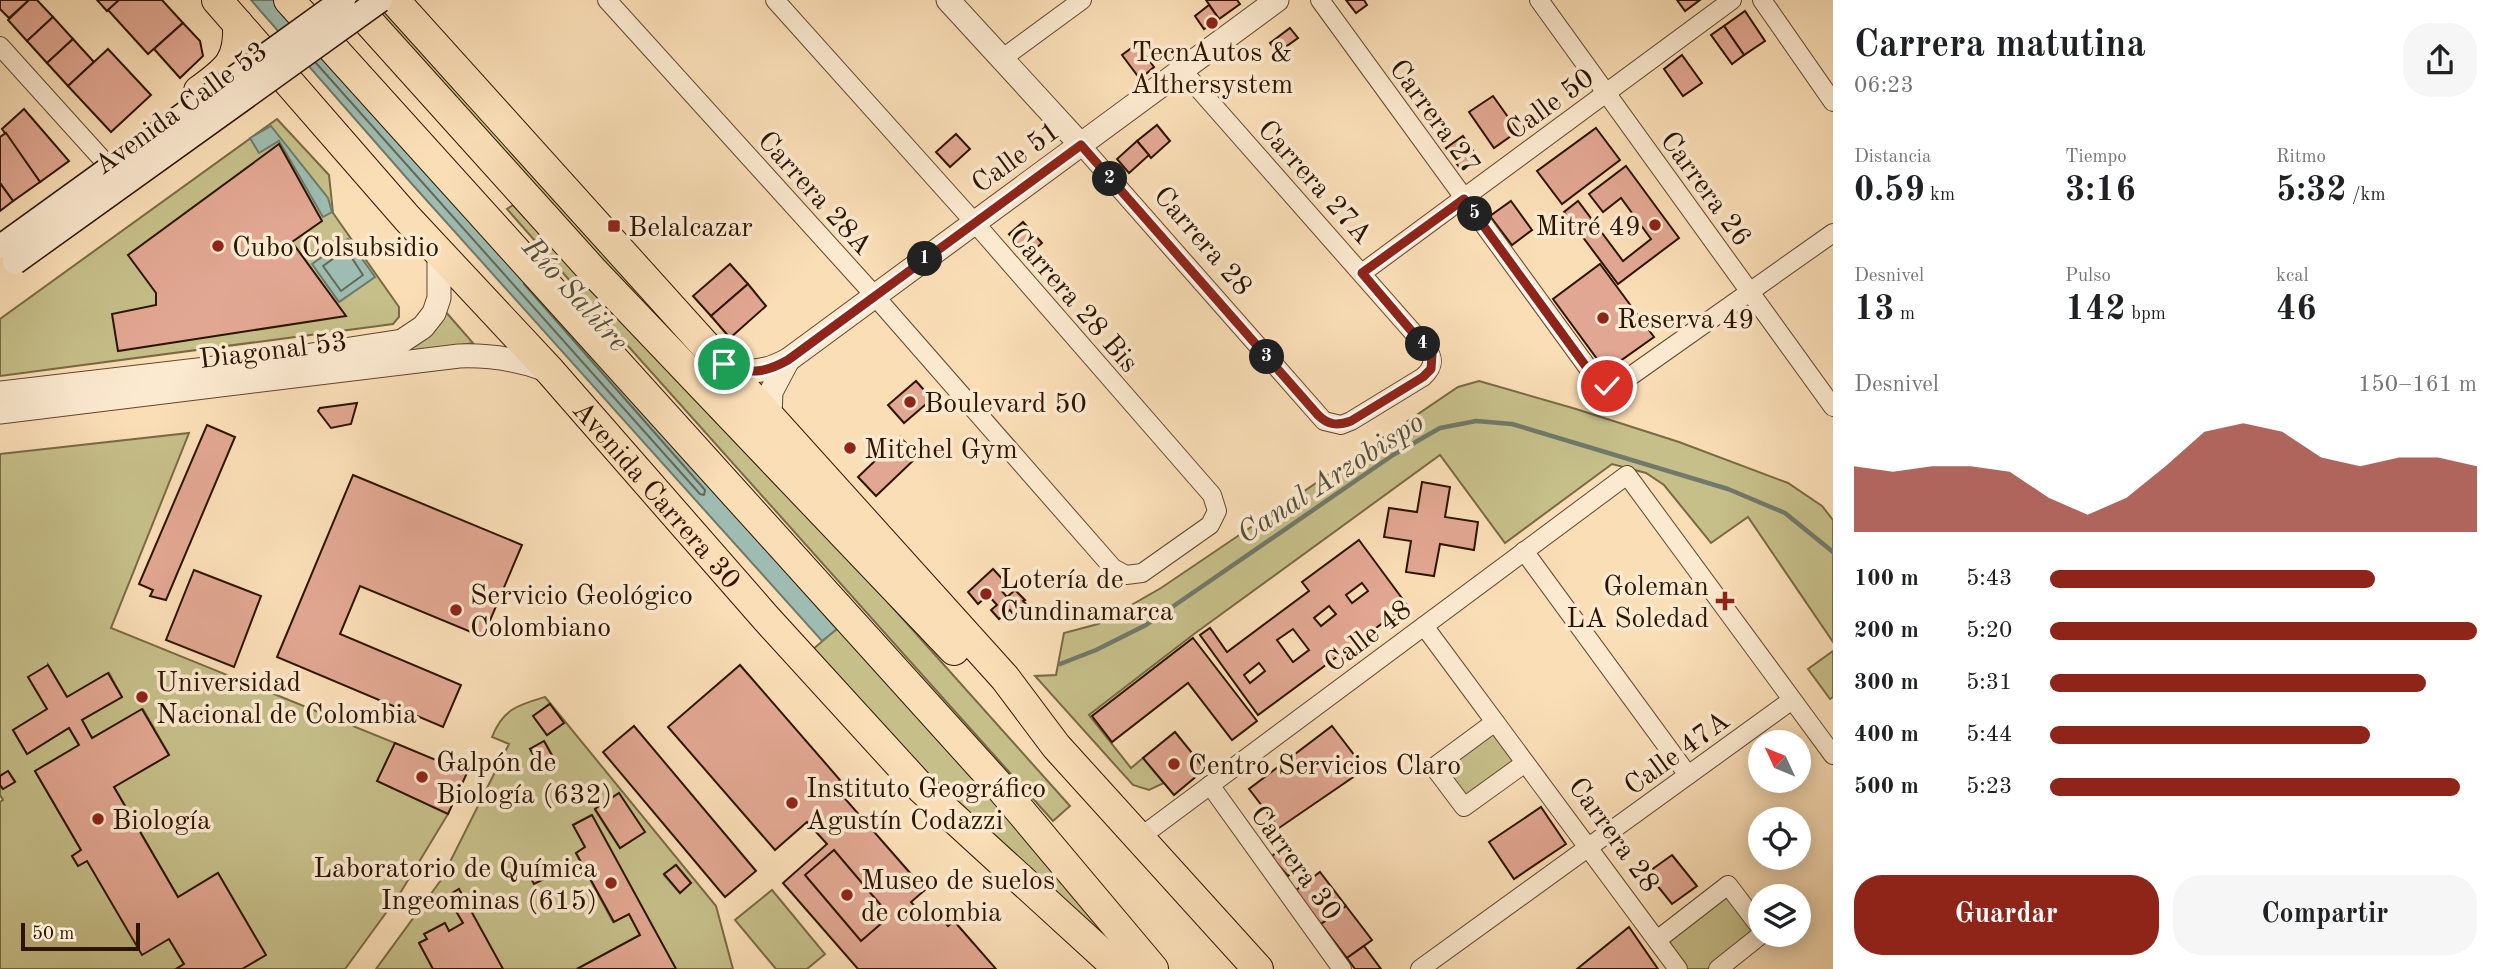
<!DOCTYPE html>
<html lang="es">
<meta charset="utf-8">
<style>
:root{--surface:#fff;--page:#f6f6f6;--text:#202124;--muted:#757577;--accent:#8f2418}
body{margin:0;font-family:"Old Standard TT",serif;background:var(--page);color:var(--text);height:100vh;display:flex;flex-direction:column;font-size:26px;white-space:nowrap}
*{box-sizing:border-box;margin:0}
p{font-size:23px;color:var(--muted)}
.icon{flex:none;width:38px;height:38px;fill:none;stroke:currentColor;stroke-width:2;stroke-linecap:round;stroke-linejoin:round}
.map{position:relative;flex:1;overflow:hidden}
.panel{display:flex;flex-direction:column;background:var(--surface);width:665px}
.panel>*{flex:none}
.needle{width:46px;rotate:314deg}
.buttons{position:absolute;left:1748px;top:730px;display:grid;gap:14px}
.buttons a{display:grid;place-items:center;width:63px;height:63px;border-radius:50%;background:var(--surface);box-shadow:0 4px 18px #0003;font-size:35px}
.scale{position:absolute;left:21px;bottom:18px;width:119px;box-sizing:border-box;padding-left:7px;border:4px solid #2c1400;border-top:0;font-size:19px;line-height:24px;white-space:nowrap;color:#2c1400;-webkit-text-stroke:5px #fcead0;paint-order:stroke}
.pin{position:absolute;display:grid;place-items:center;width:60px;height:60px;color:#fff;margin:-30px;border:4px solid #fff;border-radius:50%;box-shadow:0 2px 7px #0007}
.km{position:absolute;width:35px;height:35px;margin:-18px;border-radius:50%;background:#222;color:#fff;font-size:19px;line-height:35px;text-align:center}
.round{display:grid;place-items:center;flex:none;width:74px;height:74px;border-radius:28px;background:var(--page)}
.headline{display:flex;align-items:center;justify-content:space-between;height:119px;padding:0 21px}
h1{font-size:38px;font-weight:700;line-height:52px}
.stats{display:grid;grid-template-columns:repeat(3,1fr);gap:10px;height:119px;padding:7px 21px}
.stats div{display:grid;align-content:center}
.stats b{font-size:35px;font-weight:700}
.stats small{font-size:19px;font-weight:400}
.stats p{font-size:19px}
.chart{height:196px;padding:14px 21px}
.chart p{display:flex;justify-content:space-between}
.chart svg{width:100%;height:126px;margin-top:7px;fill:var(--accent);opacity:.7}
.action{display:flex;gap:14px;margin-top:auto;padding:14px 21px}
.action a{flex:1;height:80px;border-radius:28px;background:var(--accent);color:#fff;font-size:28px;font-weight:700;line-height:80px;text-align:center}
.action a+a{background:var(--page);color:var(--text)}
ul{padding:0 21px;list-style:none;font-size:23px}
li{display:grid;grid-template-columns:112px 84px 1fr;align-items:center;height:52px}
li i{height:18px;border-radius:9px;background:var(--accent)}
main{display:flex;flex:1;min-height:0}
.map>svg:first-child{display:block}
.green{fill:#c6bf89;stroke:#796a44;stroke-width:2;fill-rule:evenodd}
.water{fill:#9ebcb1;stroke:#70796a;stroke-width:2}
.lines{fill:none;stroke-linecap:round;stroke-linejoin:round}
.shore{stroke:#656858;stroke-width:2}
.stream{stroke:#70796a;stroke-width:4.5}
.building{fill:#e2a792;stroke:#2c1400;stroke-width:2;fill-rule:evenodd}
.minor-casing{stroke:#60462e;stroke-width:20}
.tertiary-casing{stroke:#60462e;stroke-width:25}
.trunk-casing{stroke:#2c1400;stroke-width:32}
.minor{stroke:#fcead0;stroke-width:18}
.tertiary{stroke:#fcead0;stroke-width:23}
.trunk{stroke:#fadeb6;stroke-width:30}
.secondary-bridge-casing{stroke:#2c1400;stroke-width:27;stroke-linecap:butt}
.secondary-bridge{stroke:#fcead0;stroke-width:24}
.route-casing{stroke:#fff;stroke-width:14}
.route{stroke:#8f2418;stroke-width:9}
.poi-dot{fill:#8f2418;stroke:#fcead0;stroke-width:2.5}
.labels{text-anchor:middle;stroke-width:7;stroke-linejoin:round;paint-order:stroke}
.poi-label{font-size:28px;fill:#2c1400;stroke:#fcead0;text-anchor:start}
.street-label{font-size:28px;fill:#2c1400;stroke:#fcead0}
.water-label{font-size:30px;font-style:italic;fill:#544f3e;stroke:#fcead0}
</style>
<main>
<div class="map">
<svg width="1833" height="969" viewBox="0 0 1833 969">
<rect width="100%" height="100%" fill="#fadeb6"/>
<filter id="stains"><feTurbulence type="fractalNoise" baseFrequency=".00286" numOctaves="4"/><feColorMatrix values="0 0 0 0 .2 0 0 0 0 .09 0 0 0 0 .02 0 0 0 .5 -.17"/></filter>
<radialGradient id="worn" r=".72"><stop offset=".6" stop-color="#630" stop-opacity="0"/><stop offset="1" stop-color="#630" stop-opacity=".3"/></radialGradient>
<g class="green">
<path d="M363 0H384L822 492 713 388Z"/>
<path d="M277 119 329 175 333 213 399 307V317L393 324 0 376V319Z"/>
<path d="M513 205 869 581 1070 806 1053 821 578 290 507 209Z"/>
<path d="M445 311 473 343 410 354 409 349Z"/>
<path d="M1479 381 1576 409 1679 442 1788 483 1822 506 1833 520V642L1748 517 1711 543 1664 485 1646 473 1612 464 1505 543 1440 455 1194 634 1089 715 1131 768 1143 758 1164 783 1149 790 1133 785 1035 676 1056 675 1064 633 1098 624 1161 588 1458 387Z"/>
<path d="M189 433 111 628 395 743 378 781 448 814 399 895 345 969H242L178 897 114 787 169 755 143 709 92 738 82 720 122 697 109 673 67 697 48 665 47 709 13 730 27 753 69 728 79 745 35 771 81 850 72 856 78 866 87 861 169 939 184 964 176 969H0V802L3 800 0 795V785L3 789 15 781 8 771 0 776V454Z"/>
<path d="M842 624 1143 969H1134L1058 897 961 811 811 651Z"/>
<path d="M1833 651V697L1830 699 1808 669Z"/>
<path d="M545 697 716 906 733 969H676L591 815 573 825 585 847 576 853 613 922 629 914 640 935 577 969H503L448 896 463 923 449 931 444 923 425 934 427 939 419 943 433 969H376L441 880 509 744 492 737C503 709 518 705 545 697ZM549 704 563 723 547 735 534 717ZM544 741 555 760 541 768 530 749ZM619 794 644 832 620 848 595 810ZM675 865 691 883 680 893 664 875Z"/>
<path d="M1491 731 1516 763 1467 797 1444 767Z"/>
<path d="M1728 885 1760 927 1718 969H1678L1657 940Z"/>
<path d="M772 890 825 954 807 969H776L735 920Z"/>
</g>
<g class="water">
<path d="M251 0H282L837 629 822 641 412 184Z"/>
<path d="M271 126 328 198 332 212 323 217 279 141 259 153 250 138Z"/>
<path d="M348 239 375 277 339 302 312 264Z"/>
</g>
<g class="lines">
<g class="shore">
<path d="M316 63 700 494 704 495 705 490 524 284"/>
<path d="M344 251 348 252 363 275 341 291 323 266Z"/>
</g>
<path class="stream" d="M1060 664 1096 650 1146 625 1393 455 1440 428 1476 421 1512 424 1728 489 1785 513 1833 552"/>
</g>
<g class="building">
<path d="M0 0H29L9 18 0 9Z"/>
<path d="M29 0H37L53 17 27 41 8 20Z"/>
<path d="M97 0H119L107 11Z"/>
<path d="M119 0H162L183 23 148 54 108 10Z"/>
<path d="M1206 0H1237L1240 4 1219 19Z"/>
<path d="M1346 0H1364L1367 5 1356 13Z"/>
<path d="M1677 0H1700L1685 11Z"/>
<path d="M1209 5 1219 19 1204 29 1195 16Z"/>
<path d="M1745 11 1765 41 1744 55 1724 26Z"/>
<path d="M53 17 73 39 47 63 27 41Z"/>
<path d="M183 23 200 41 203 56 180 78 154 49Z"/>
<path d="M1724 26 1744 55 1732 64 1711 35Z"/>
<path d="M1290 28 1298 38 1277 53 1270 43Z"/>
<path d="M73 39 94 62 68 86 47 63Z"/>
<path d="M1137 44 1154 67 1140 79 1122 55Z"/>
<path d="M108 49 151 95 111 132 68 86Z"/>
<path d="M1682 55 1702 83 1683 96 1664 69Z"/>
<path d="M1493 96 1518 131 1494 148 1469 112Z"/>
<path d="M24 109 69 161 40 182 2 129Z"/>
<path d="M1157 125 1170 141 1151 158 1137 141Z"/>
<path d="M1596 128 1620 160 1562 204 1537 171Z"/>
<path d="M6 133 40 182 13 201 0 183V137Z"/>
<path d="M956 134 970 149 950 167 936 152Z"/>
<path d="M1463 136 1480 161 1465 170 1459 167 1446 148Z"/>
<path d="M1137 141 1149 155 1129 173 1117 159Z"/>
<path d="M279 144 322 221 292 242 346 316 118 351 112 314 156 305V293L128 255Z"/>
<path d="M1626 166 1679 238 1618 284 1564 212 1578 201 1623 261 1651 239 1621 198 1603 212 1589 194Z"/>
<path d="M0 183 13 201 0 211Z"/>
<path d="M1511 201 1532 230 1512 245 1490 216Z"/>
<path d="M1023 222 1042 243 1028 255 1009 234Z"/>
<path d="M730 264 748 284 711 316 693 296Z"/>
<path d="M1600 264 1654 337 1606 371 1553 299Z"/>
<path d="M748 284 766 306 730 338 711 316Z"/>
<path d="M916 381 932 399 904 423 888 405Z"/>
<path d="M357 403 351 424 331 428 318 411 320 408Z"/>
<path d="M207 425 235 437 166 600 150 596 153 590 139 584Z"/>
<path d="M900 437 918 456 876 496 858 477Z"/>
<path d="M353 475 522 545 483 637 360 586 340 634 461 685 443 727 277 657Z"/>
<path d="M1422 482 1450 487 1445 517 1478 522 1474 550 1440 544 1434 576 1406 572 1411 541 1384 537 1389 508 1417 512Z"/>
<path d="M1359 540 1407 605 1258 715 1200 635 1210 628 1227 652 1309 591 1302 582ZM1362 583 1368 591 1352 603 1346 595ZM1329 606 1336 614 1321 626 1314 618ZM1293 629 1309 650 1293 662 1277 640ZM1259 663 1265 671 1250 683 1244 675Z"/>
<path d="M993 569 1006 583 1000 589 1007 597 1015 590 1025 600 1023 601 1029 607 1027 609 1031 614 1026 619 1020 613 1015 617 1010 610 999 619 991 610 997 605 988 595 978 604 968 592Z"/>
<path d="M194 570 261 596 234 667 166 640Z"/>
<path d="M1193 638 1257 721 1232 740 1188 683 1112 742 1092 716Z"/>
<path d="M48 665 67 697 108 673 122 697 82 720 92 738 142 709 169 755 114 787 178 897 218 873 266 955 242 969H176L184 964 169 939 142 955 87 861 78 866 72 856 81 850 35 771 79 745 69 728 27 754 13 730 47 709 28 677Z"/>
<path d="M740 665 840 780 833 785 925 890 911 902 924 917 933 909 948 926 954 921 996 969H858L783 883 827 844 807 822 775 850 668 727Z"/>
<path d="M550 704 564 723 547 735 533 716Z"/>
<path d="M634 726 756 871 725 897 603 752Z"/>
<path d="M1332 726 1365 769 1279 828 1249 789Z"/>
<path d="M1175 732 1205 769 1174 795 1143 758Z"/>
<path d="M544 741 555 761 541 769 530 749Z"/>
<path d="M395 743 467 773 448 814 377 781Z"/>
<path d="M8 771 15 782 3 789 0 785V776Z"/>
<path d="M619 793 645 832 620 848 595 809Z"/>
<path d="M1541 807 1566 844 1514 879 1489 842Z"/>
<path d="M592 815 676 969H577L640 935 629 914 614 922 576 853 585 847 573 825Z"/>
<path d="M1286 844 1302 864 1288 876 1271 857Z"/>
<path d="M834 850 890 916 861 941 805 875Z"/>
<path d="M1672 855 1697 886 1672 904 1647 873Z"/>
<path d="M540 862 548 877 534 884 526 869Z"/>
<path d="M676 865 691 883 680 893 664 874Z"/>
<path d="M1320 872 1346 906 1321 924 1295 891Z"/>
<path d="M459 889 503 969H433L419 943 427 939 424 934 445 923 449 931 463 923 447 896Z"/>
<path d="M1346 906 1372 940 1347 958 1321 924Z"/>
<path d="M1629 927 1658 969H1577Z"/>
<path d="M1364 946 1381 969H1355L1347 958Z"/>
</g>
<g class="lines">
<defs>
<g id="minor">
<path d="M607 0 866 286 1113 568 1126 575 1142 573 1210 525 1217 511 1212 495 975 223 775 0"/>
<path d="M1320 0 1599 383 1615 387 1833 233"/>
<path d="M1539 0 1833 407"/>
<path d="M1762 0 1833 102"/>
<path d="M0 46 103 160"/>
<path d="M1003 58 1082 0"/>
<path d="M1081 145 1324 421 1341 425 1351 421 1423 377C1434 367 1435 359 1426 347L1182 70"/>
<path d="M1362 273 1732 0"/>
<path d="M1524 551 1688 775"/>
<path d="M1424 626 1678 969"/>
<path d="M1495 722 1434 767 1464 807 1525 763"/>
<path d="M1210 785 1342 969"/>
<path d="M1139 838 1627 475 1833 755"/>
<path d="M1657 940 1728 885 1760 927"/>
<path d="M1420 969 1792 700"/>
<path d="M1718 969 1762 934"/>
</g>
<g id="tertiary">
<path d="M948 0 1081 145"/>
<path d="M724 364C750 374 763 373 788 360L1277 0"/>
<path d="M0 393 266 362 402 341 423 327 434 313 439 298V252"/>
<path d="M0 412 459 356C491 355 518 359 547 370"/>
<path d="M770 416 771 392 788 360"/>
</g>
<g id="trunk">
<path id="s1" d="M217 0 407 218 550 371 765 617 922 789 1119 969"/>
<path d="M289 0 1001 788 1153 969"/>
<path d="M349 0 592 270 954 650"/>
<path d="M394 0 1005 678 1056 746 1258 969"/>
<path d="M199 91C228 70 240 61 238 24"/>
</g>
</defs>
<use href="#minor" class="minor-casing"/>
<use href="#tertiary" class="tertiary-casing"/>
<use href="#trunk" class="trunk-casing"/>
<use href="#minor" class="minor"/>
<use href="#tertiary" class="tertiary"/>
<use href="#trunk" class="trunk"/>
<defs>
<g id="secondary-bridge">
<path d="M2 246 343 0"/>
<path d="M15 262 380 0"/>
</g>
</defs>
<use href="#secondary-bridge" class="secondary-bridge-casing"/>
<use href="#secondary-bridge" class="secondary-bridge"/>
</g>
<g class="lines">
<defs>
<path id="route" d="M724 364C750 374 763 374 788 360L1081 145 1318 415C1328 425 1337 426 1351 421L1423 377 1431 369 1432 355 1362 273 1464 199 1598 383 1607 386"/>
</defs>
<use href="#route" class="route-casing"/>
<use href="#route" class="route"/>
</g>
<g class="poi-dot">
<circle cx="1212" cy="23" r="7"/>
<circle cx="1655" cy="225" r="7"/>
<rect x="607" y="219" width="14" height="14" rx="3.5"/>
<circle cx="218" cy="246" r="7"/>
<circle cx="1603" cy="318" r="7"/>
<circle cx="910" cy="402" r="7"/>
<circle cx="850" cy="448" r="7"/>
<circle cx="986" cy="594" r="7"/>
<path d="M1721.5 590.5h7v7h7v7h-7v7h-7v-7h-7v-7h7z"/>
<circle cx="456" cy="610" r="7"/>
<circle cx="142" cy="697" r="7"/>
<circle cx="1174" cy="764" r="7"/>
<circle cx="422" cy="777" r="7"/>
<circle cx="792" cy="803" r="7"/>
<circle cx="98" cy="819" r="7"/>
<circle cx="611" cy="883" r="7"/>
<circle cx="847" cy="895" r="7"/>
</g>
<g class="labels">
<g class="poi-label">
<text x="1212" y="61" text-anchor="middle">TecnAutos &amp;<tspan x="1212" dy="32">Althersystem</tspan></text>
<text x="1641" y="235" text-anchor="end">Mitré 49</text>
<text x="628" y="236">Belalcazar</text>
<text x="232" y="256">Cubo Colsubsidio</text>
<text x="1617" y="328">Reserva 49</text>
<text x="924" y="412">Boulevard 50</text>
<text x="864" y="458">Mitchel Gym</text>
<text x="1000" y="588">Lotería de<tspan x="1000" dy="32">Cundinamarca</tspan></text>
<text x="1709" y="595" text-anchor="end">Goleman<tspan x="1709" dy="32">LA Soledad</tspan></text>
<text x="470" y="604">Servicio Geológico<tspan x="470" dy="32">Colombiano</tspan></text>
<text x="156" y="691">Universidad<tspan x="156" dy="32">Nacional de Colombia</tspan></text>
<text x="436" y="771">Galpón de<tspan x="436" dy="32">Biología (632)</tspan></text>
<text x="1188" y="774">Centro Servicios Claro</text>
<text x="806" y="797">Instituto Geográfico<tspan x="806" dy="32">Agustín Codazzi</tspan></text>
<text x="112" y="829">Biología</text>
<text x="597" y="877" text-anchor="end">Laboratorio de Química<tspan x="597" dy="32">Ingeominas (615)</tspan></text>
<text x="861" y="889">Museo de suelos<tspan x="861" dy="32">de colombia</tspan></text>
</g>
<g class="street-label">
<text transform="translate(1549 103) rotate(-36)" y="10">Calle 50</text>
<text transform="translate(180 107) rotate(-36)" y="10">Avenida Calle 53</text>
<text transform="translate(1436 116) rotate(54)" y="10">Carrera 27</text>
<text transform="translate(1015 156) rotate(-36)" y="10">Calle 51</text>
<text transform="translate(1316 181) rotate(48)" y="10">Carrera 27A</text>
<text transform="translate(1707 188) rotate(54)" y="10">Carrera 26</text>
<text transform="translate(816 192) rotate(48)" y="10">Carrera 28A</text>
<text transform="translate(1204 240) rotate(49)" y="10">Carrera 28</text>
<text transform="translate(1075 299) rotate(49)" y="10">Carrera 28 Bis</text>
<text transform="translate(273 349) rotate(-7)" y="10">Diagonal 53</text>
<text dy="10" stroke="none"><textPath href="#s1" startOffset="662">Avenida Carrera 30</textPath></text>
<text transform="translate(1367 635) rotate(-37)" y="10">Calle 48</text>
<text transform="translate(1676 752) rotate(-36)" y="10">Calle 47A</text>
<text transform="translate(1615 834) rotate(54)" y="10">Carrera 28</text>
<text transform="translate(1297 862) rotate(54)" y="10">Carrera 30</text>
</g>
<g class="water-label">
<text transform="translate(576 294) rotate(48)" y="10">Río Salitre</text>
<text transform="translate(1330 477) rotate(-33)" y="10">Canal Arzobispo</text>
</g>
</g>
<rect width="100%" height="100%" filter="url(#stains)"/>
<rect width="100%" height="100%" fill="url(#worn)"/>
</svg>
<div class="buttons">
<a><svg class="needle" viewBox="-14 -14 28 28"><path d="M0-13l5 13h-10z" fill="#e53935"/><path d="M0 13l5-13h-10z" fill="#757577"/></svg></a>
<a><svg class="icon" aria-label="locate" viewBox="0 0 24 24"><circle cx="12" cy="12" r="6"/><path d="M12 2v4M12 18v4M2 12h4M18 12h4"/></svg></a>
<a><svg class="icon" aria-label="layers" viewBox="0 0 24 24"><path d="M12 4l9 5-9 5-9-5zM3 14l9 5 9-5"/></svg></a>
</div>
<div class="scale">50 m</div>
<div class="pin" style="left:724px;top:364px;background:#1e9e55"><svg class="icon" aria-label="arrive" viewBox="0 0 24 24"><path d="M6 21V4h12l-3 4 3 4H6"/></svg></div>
<div class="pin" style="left:1607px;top:386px;background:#d93025"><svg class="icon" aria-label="check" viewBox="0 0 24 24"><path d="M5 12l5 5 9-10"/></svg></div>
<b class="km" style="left:925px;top:259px">1</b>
<b class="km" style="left:1110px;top:179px">2</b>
<b class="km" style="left:1267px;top:357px">3</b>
<b class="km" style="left:1423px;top:344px">4</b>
<b class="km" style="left:1475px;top:214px">5</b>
</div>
<section class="panel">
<div class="headline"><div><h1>Carrera matutina</h1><p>06:23</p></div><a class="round"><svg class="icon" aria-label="share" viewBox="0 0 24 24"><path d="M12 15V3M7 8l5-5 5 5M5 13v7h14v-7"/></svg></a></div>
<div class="stats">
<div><p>Distancia</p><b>0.59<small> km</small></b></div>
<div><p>Tiempo</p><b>3:16</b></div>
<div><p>Ritmo</p><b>5:32<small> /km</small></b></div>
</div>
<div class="stats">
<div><p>Desnivel</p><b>13<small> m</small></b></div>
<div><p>Pulso</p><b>142<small> bpm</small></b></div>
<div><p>kcal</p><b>46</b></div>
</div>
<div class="chart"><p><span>Desnivel</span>150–161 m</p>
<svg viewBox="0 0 160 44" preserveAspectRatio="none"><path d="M0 44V21L10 23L20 21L30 21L40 23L50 32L60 38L70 32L80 21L90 9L100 6L110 9L120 18L130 21L140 18L150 18L160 21V44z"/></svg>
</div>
<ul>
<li><b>100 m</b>5:43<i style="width:76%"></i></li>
<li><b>200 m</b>5:20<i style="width:100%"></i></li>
<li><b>300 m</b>5:31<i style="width:88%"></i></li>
<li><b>400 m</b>5:44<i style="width:75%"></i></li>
<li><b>500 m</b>5:23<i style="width:96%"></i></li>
</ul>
<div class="action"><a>Guardar</a><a>Compartir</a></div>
</section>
</main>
